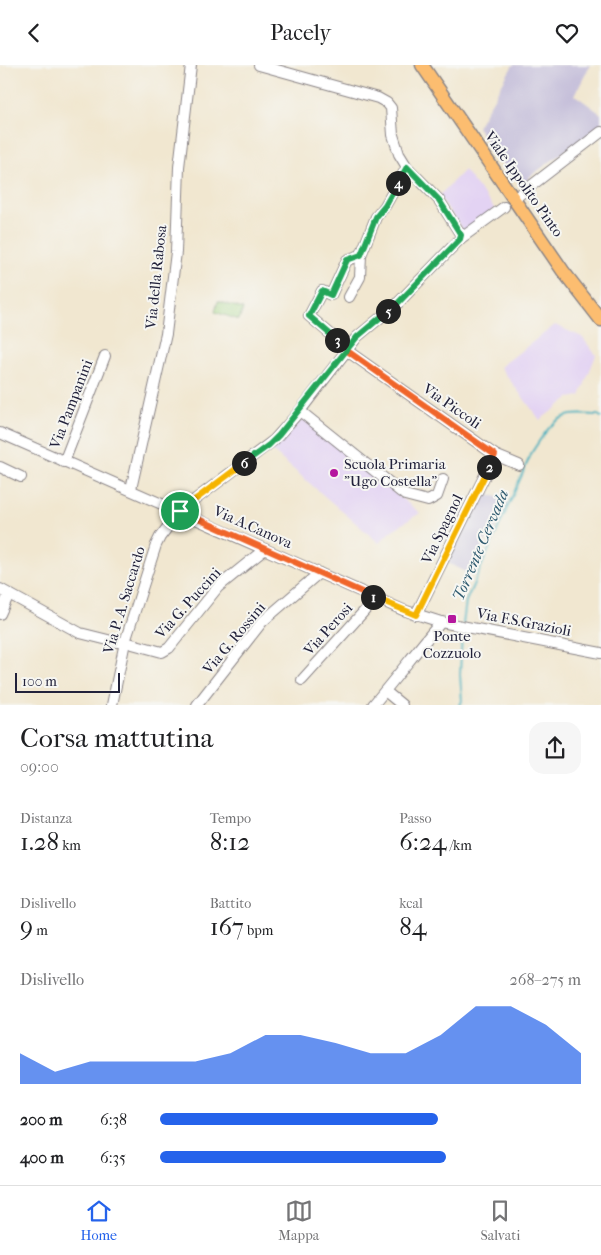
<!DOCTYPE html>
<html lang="it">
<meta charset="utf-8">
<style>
:root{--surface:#fff;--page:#f6f6f6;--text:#202124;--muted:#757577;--line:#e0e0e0;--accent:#2563eb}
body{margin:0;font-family:"IM FELL French Canon",serif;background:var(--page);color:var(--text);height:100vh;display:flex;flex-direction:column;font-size:19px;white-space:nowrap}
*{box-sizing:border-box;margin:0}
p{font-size:16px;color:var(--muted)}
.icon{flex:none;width:28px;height:28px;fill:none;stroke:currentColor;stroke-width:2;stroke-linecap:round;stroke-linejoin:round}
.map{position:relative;height:640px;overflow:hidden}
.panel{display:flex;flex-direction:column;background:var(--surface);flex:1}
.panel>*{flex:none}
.scale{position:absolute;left:15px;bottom:12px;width:105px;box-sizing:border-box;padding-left:5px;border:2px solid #22223b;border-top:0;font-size:14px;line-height:18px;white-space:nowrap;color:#22223b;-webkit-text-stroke:4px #f6f6f2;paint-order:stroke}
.pin{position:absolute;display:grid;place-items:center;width:42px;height:42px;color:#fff;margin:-21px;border:2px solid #fff;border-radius:50%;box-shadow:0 1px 5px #0007}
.km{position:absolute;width:25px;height:25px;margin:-12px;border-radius:50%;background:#222;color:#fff;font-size:14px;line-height:25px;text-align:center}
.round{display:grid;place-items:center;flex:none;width:52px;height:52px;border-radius:15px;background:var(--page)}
.overview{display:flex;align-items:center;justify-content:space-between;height:85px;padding:0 20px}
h1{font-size:28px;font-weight:600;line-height:38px}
.stats{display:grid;grid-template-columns:repeat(3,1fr);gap:8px;height:85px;padding:5px 20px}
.stats div{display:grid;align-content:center}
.stats b{font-size:25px;font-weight:600}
.stats small{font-size:14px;font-weight:400}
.stats p{font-size:14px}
.chart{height:140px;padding:10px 20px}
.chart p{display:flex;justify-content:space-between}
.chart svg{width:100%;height:90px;margin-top:5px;fill:var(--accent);opacity:.7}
ul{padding:0 20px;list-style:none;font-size:16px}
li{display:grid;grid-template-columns:80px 60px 1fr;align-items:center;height:38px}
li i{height:12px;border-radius:6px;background:var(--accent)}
header{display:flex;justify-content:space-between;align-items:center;height:65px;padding:0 20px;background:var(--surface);font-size:22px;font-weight:600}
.menu{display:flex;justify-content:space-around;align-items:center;height:70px;border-top:1px solid var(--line);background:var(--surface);font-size:14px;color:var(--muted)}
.menu a{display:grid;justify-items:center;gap:2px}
.menu .selected{color:var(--accent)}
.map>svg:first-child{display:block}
.built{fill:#e3d3f3}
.industrial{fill:#c6c0da}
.green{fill:#a4d483;stroke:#637b5f}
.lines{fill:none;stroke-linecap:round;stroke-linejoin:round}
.stream{stroke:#42b0bf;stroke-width:2}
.minor-casing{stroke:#8a8486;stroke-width:12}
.major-casing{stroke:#8a8486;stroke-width:15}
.minor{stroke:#fff;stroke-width:10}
.major{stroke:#fcbd6f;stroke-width:12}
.split-1-casing{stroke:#fff;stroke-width:10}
.split-2-casing{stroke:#fff;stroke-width:10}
.split-3-casing{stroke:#fff;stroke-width:10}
.split-4-casing{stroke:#fff;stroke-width:10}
.split-5-casing{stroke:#fff;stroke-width:10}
.split-6-casing{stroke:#fff;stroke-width:10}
.split-7-casing{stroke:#fff;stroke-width:10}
.split-1{stroke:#f0652b;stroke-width:6}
.split-2{stroke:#f5b400;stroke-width:6}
.split-3{stroke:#f0652b;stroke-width:6}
.split-4{stroke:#22a559;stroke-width:6}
.split-5{stroke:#22a559;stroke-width:6}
.split-6{stroke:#22a559;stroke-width:6}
.split-7{stroke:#f5b400;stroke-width:6}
.poi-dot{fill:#b5179e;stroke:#f6f6f2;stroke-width:2}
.labels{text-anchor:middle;stroke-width:4;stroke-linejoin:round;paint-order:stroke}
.street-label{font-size:15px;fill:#22223b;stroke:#f6f6f2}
.poi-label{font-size:15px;fill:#22223b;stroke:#f6f6f2;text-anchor:start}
.water-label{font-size:16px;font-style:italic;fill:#2f5b70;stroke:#f6f6f2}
</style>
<header><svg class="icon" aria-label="back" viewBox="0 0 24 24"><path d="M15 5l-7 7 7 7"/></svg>Pacely<svg class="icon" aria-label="heart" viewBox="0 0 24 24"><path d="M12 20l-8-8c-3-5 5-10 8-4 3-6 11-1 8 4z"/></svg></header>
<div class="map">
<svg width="601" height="640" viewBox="0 0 601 640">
<rect width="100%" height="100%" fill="#f6f6f2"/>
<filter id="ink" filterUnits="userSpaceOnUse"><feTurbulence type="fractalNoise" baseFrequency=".02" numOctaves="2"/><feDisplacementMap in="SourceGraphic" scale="10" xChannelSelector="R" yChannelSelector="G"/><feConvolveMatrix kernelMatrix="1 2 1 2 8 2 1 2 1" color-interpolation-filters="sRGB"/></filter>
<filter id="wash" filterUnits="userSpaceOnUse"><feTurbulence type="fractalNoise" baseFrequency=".0096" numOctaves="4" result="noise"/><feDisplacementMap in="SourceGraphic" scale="20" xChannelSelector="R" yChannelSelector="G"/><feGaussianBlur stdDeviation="1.12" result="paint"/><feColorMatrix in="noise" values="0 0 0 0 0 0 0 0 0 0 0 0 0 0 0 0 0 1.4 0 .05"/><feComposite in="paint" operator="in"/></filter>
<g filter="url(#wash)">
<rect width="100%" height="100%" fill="#f1e7d0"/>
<g class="built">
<path d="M464 105 495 144 465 168 439 131Z"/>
<path d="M555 260 582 272 596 290 580 331 569 333 540 355 500 302Z"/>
<path d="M303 354 420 448 391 466 379 478 271 385Z"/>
</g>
<g class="industrial">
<path d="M513 0H590L575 30 601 49V60L596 65 571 85 569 83 529 112 526 119 510 110 477 62Z"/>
<path d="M481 425 508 437 491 473 488 471 469 509 446 497Z"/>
</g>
<path class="green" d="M218 236 243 244 239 255 215 247Z"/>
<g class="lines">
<g class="stream">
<path d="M463 559 466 536 532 387C542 372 552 353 571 350 579 349 590 350 598 350L601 352"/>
<path d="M460 640 462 636 460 610 462 566"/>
</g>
</g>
</g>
<g filter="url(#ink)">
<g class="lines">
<defs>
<g id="minor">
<path d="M259 0 378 33 387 38 391 43 393 70 399 89 407 102 439 135 461 170 460 174"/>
<path d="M514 134 601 67"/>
<path d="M349 232 360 212 361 190 376 152 385 141 407 102"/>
<path d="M347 283 309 251 322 226 331 230 347 195 361 190"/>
<path d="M346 285 495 390 519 400"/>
<path d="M300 346 401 427 405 430 428 436 437 431 443 414"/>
<path d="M0 368 403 545 441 557 601 588"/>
<path d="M64 397 105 291"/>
<path d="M0 402 21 412"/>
<path d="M131 424 166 269 176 187 179 102 191 0"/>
<path d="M0 524 80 568 116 577H125L162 587 169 583 218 522 265 484"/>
<path d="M0 549 9 529"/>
<path d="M416 550 495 390"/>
<path d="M302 615 376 533"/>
<path d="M385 626 402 640"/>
<path d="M112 640 125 577 156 480 160 472 180 446 274 375 300 346 357 272 398 238 460 174 504 142"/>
<path d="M197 640 262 557 319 508"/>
<path d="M373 640C396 613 418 584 441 557"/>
</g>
<path id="major" d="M422 0 563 206 601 255"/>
</defs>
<use href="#minor" class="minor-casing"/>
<use href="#major" class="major-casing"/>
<use href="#minor" class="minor"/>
<use href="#major" class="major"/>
</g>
</g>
<g class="lines" filter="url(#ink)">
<defs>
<path id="split-1" d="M180 446 373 532"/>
<path id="split-2" d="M373 532 416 550 489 402"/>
<path id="split-3" d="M337 275 347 283 346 285 495 390 489 402"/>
<path id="split-4" d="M337 275 309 251 322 226 331 230 347 195 361 190 376 152 385 141 398 118"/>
<path id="split-5" d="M388 246 398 238 460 174 461 170 439 135 407 102 398 118"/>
<path id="split-6" d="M244 398 269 380 279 370 357 272 388 246"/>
<path id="split-7" d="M180 446 244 398"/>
</defs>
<use href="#split-1" class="split-1-casing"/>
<use href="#split-2" class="split-2-casing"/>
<use href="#split-3" class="split-3-casing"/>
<use href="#split-4" class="split-4-casing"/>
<use href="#split-5" class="split-5-casing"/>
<use href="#split-6" class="split-6-casing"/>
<use href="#split-7" class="split-7-casing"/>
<use href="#split-1" class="split-1"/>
<use href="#split-2" class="split-2"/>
<use href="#split-3" class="split-3"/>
<use href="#split-4" class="split-4"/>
<use href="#split-5" class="split-5"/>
<use href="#split-6" class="split-6"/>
<use href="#split-7" class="split-7"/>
</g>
<g class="poi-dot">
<circle cx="334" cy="408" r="5"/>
<rect x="447" y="549" width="10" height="10" rx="2.5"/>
</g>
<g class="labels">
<g class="street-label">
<text transform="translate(524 119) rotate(55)" y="5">Viale Ippolito Pinto</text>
<text transform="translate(156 212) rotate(-84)" y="5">Via della Rabosa</text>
<text transform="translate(71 339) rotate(-69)" y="5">Via Pampanini</text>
<text transform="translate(452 341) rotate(35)" y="5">Via Piccoli</text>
<text transform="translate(253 462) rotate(24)" y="5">Via A.Canova</text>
<text transform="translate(442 464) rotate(-64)" y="5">Via Spagnol</text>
<text transform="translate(124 535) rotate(-73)" y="5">Via P. A. Saccardo</text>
<text transform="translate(188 538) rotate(-48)" y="5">Via G. Puccini</text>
<text transform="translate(524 557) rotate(11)" y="5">Via F.S.Grazioli</text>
<text transform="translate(328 564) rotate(-48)" y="5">Via Perosi</text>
<text transform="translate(234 573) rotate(-50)" y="5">Via G. Rossini</text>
</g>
<g class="poi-label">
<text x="344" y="404">Scuola Primaria<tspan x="344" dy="17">"Ugo Costella"</tspan></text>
<text x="452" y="576" text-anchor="middle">Ponte<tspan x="452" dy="17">Cozzuolo</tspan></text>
</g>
<g class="water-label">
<text transform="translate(480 480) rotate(-67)" y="6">Torrente Cervada</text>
</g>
</g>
</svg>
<div class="scale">100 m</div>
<div class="pin" style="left:180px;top:446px;background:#1e9e55"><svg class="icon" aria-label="arrive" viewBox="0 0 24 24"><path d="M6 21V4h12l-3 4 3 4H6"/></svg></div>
<b class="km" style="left:373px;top:532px">1</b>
<b class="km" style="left:489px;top:402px">2</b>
<b class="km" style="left:337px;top:275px">3</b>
<b class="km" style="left:398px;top:118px">4</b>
<b class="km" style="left:388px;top:246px">5</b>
<b class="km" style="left:244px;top:398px">6</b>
</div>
<section class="panel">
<div class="overview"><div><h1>Corsa mattutina</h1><p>09:00</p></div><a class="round"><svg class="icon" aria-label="share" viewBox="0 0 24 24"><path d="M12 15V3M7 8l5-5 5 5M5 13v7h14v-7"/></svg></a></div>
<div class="stats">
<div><p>Distanza</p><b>1.28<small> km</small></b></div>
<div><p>Tempo</p><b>8:12</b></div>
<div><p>Passo</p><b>6:24<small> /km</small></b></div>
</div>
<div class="stats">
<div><p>Dislivello</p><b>9<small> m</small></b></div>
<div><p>Battito</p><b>167<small> bpm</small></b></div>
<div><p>kcal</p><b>84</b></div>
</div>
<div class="chart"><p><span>Dislivello</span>268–275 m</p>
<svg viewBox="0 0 160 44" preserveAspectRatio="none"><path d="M0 44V29L10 38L20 33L30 33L40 33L50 33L60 29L70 20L80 20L90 24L100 29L110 29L120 20L130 6L140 6L150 15L160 29V44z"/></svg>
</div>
<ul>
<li><b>200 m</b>6:38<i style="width:66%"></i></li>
<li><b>400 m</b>6:35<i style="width:68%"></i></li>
</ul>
</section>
<nav class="menu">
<a class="selected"><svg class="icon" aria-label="home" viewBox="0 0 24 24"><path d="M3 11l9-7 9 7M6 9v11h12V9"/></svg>Home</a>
<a><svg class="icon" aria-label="map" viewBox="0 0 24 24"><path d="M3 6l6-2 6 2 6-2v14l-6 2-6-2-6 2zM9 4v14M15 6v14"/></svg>Mappa</a>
<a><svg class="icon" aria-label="saved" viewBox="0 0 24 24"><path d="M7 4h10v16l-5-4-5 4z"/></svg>Salvati</a>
</nav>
